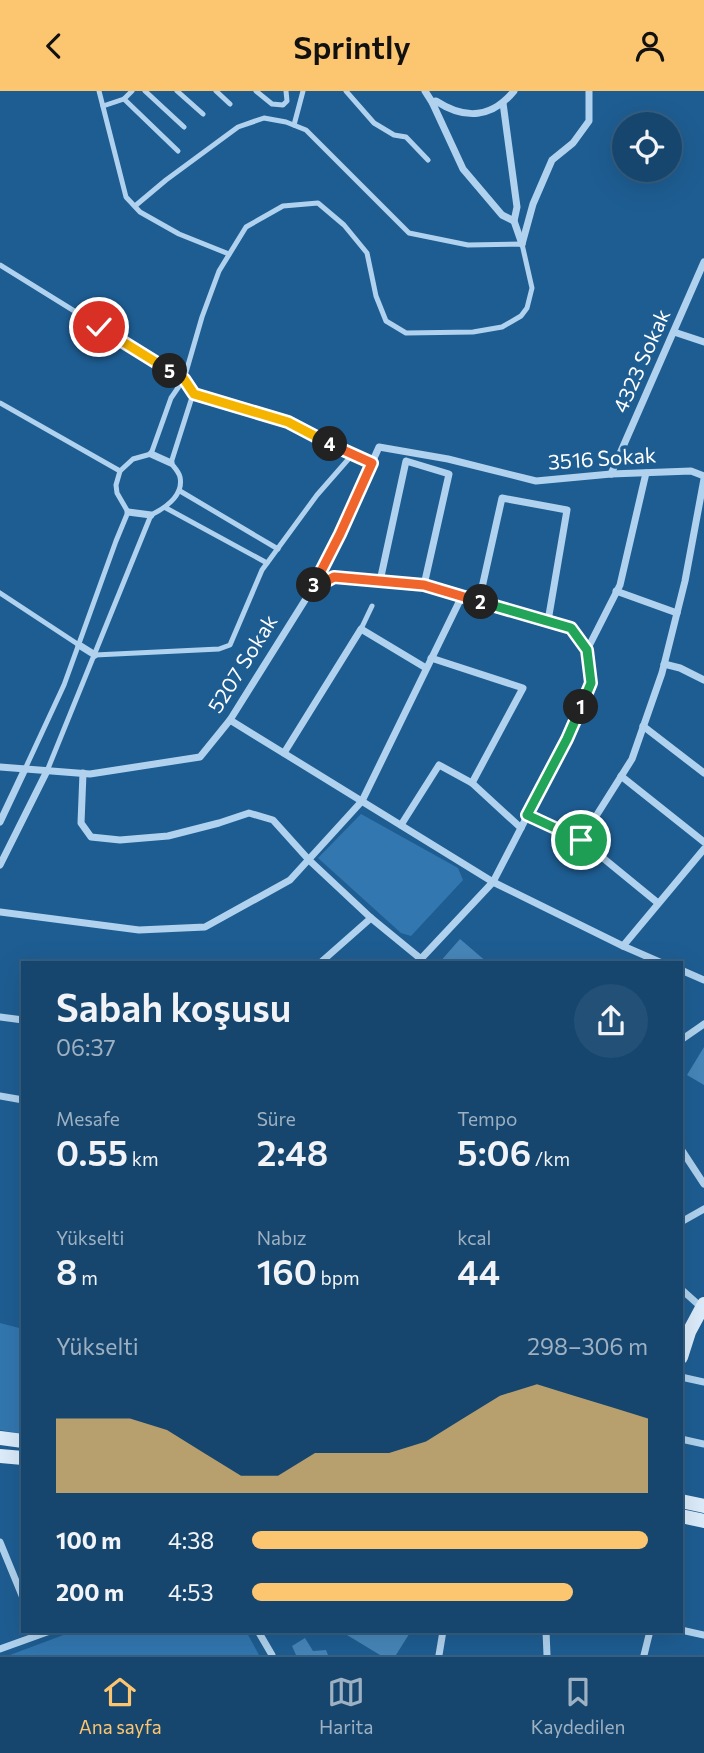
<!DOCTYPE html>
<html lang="tr">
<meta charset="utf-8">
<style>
:root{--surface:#16466e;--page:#235076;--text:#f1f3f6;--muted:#9eb1c2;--line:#355e81;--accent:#fcc56f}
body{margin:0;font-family:Commissioner,sans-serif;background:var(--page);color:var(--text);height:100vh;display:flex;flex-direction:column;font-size:26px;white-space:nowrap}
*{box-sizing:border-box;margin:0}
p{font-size:23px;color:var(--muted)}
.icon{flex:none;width:38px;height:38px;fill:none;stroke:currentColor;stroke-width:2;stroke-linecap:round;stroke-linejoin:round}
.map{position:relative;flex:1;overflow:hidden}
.drawer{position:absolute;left:21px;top:870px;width:662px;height:672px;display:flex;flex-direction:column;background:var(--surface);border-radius:0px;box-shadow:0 7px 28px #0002,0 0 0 2px var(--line)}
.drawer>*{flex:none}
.fabs{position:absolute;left:612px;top:21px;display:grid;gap:14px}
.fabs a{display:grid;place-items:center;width:70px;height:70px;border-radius:50%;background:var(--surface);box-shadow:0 7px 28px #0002,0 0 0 2px var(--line);font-size:35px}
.pin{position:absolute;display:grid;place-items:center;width:60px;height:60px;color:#fff;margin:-30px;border:4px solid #fff;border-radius:50%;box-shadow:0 2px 7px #0007}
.km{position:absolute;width:35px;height:35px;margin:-18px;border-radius:50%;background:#222;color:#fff;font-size:19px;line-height:35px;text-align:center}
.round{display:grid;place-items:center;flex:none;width:74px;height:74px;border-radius:37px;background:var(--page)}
.head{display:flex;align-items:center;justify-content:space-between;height:119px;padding:0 35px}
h1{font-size:38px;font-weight:600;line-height:52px}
.metrics{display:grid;grid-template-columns:repeat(3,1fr);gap:10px;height:119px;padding:7px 35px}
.metrics div{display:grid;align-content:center}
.metrics b{font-size:35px;font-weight:600}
.metrics small{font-size:19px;font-weight:400}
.metrics p{font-size:19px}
.chart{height:196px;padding:14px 35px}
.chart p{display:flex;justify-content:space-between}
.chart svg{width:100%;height:126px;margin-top:7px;fill:var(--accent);opacity:.7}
ul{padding:0 35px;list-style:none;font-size:23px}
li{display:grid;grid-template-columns:112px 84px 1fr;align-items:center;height:52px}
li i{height:18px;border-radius:9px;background:var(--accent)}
header{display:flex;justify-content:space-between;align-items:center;height:91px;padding:0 35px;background:var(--accent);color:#111;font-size:32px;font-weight:600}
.menu{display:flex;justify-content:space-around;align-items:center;height:98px;border-top:2px solid var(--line);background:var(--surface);font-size:19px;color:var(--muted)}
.menu a{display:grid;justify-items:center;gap:4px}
.menu .selected{color:var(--accent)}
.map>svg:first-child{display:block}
.green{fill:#3277b0}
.building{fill:#4786b9}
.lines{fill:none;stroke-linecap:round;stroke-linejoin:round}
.lane{stroke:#b0d2ee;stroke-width:5}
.street{stroke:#b0d2ee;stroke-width:7}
.secondary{stroke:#dcecfa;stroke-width:14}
.split-1-casing{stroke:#fff;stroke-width:14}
.split-2-casing{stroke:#fff;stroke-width:14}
.split-3-casing{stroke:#fff;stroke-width:14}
.split-4-casing{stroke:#fff;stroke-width:14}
.split-5-casing{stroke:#fff;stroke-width:14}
.split-6-casing{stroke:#fff;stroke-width:14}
.split-1{stroke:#22a559;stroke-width:9}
.split-2{stroke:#22a559;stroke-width:9}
.split-3{stroke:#f0652b;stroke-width:9}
.split-4{stroke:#f0652b;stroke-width:9}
.split-5{stroke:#f5b400;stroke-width:9}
.split-6{stroke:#f5b400;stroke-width:9}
.labels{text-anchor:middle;stroke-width:7;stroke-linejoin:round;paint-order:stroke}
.street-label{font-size:21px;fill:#fff;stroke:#1e5d92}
</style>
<header><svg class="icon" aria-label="back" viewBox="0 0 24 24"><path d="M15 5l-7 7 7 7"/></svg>Sprintly<svg class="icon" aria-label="person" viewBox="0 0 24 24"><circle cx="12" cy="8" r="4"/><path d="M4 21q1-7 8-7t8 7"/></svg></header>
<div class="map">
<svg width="704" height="1564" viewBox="0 0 704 1564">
<rect width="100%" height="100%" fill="#1e5d92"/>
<g class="green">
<path d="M361 723 458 777 463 789 411 845 401 842 318 767Z"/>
<path d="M0 1232 23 1238V1343L0 1339Z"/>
<path d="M74 1540H246L259 1564H10Z"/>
</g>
<g class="building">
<path d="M460 848 488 872H439Z"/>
<path d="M704 956V994L687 984Z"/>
<path d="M350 1540H411L396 1564H380L347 1544Z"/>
<path d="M305 1547 313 1560 326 1559 328 1564H296L292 1555Z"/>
</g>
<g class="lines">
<g class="lane">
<path d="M99 0 126 106 140 121 179 143 229 163"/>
<path d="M145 0 184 36"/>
<path d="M177 0 203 23"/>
<path d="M216 0 230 13"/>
<path d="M256 0 272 13 283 14 287 10 286 0"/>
<path d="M346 0 374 32 394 44 406 46 428 69"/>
<path d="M124 8 178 60"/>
<path d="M103 15 124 8 132 0"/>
<path d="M294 34 303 0"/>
<path d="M0 174 184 288 171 307 151 363 133 368 120 380 116 394 117 402 128 421 116 450 64 594 25 678"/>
<path d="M0 312 120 380"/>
<path d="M352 364 371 372"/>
<path d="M180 400 278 458"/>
<path d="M166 417 267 472"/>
<path d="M0 502 79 554"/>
<path d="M361 538 372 515"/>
<path d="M95 564 219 558 230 554 262 479 317 404 352 364 288 331 193 303"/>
<path d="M47 680 151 424C165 417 184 405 180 386 179 381 174 376 171 372L193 303 184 288 202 226 219 180 246 136 283 115 318 112 344 134 367 162 376 205 386 230 406 242 473 241 502 236 521 225 527 217 532 197 522 153 468 154 409 142 306 39 286 31 264 27 238 36 166 89 135 115"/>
</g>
<g class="street">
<path d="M425 0 432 11 463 78 502 124 514 130 522 153"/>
<path d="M432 11 436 10C465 29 492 27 514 0"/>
<path d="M503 12 517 116 514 130"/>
<path d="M522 153 533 113 552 69 573 52 589 30V0"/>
<path d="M674 241 704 251"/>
<path d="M151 363 171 372"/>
<path d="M611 383 704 171"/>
<path d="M128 421 151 424"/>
<path d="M380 490 406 370 449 383 424 494"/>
<path d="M312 498 335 486 424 494 571 537 587 559 591 592 567 648 493 791 417 872"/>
<path d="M616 500 677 522"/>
<path d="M479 510 502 407 567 419 548 530"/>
<path d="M79 554 95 564"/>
<path d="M587 559 620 494 646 382"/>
<path d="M431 567 523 597 472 692"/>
<path d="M664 573 680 577 704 589"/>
<path d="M230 629 493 791 623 855 662 872"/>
<path d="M643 635 704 682"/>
<path d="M284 662 361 538 426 577"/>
<path d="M0 676 90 683 200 666 230 629 312 498 340 443 379 356 448 368 536 390 611 383 691 380 704 385"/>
<path d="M83 682 81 732 91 746 120 749 168 745 219 732 249 722 273 729 309 769 371 827 421 868"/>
<path d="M621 685 704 751"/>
<path d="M527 724 581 749 658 812"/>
<path d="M0 731 25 678"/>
<path d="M401 734 439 674 472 692 521 737"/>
<path d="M581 749 632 668 662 582 685 490 704 388"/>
<path d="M0 774 47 680"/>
<path d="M0 821 139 839 205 836 290 789 362 710 462 505"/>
<path d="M623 855 704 758"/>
<path d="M320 872 371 827"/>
<path d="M681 879 704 889"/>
<path d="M0 926 23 929"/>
<path d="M681 949 704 933"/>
<path d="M0 1005 23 1009"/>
<path d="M681 1058 704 1093"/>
<path d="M681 1131 704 1118"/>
<path d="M681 1198 702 1217"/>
<path d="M681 1286 704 1291"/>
<path d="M681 1348 704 1353"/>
<path d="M0 1451 23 1507"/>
<path d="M681 1539 704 1544"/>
<path d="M258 1540 272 1564"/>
<path d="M546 1540 547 1564"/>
<path d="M0 1558 50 1540"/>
<path d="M439 1564 443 1540"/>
<path d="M644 1564 650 1540"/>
</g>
<g class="secondary">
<path d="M681 1266 689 1241 704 1213"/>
<path d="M0 1347 23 1350"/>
<path d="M0 1365 23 1367"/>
<path d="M681 1410 704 1415"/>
<path d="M681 1425 704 1430"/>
</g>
</g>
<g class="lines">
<defs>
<path id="split-1" d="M581 749 527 724 567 648 581 616"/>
<path id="split-2" d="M481 511 571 537 587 559 591 592 581 616"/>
<path id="split-3" d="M314 494 312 498 334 486 424 494 481 511"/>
<path id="split-4" d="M314 494 340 443 372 372 330 353"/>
<path id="split-5" d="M170 280 184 288 194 303 288 331 330 353"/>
<path id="split-6" d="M99 236 170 280"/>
</defs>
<use href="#split-1" class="split-1-casing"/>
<use href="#split-2" class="split-2-casing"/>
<use href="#split-3" class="split-3-casing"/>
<use href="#split-4" class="split-4-casing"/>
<use href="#split-5" class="split-5-casing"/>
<use href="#split-6" class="split-6-casing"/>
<use href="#split-1" class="split-1"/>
<use href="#split-2" class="split-2"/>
<use href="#split-3" class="split-3"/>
<use href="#split-4" class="split-4"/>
<use href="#split-5" class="split-5"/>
<use href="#split-6" class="split-6"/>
</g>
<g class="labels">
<g class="street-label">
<text transform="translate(642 270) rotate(-66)" y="7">4323 Sokak</text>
<text transform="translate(602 368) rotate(-4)" y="7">3516 Sokak</text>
<text transform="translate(243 573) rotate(-58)" y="7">5207 Sokak</text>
</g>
</g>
</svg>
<div class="fabs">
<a><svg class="icon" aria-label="locate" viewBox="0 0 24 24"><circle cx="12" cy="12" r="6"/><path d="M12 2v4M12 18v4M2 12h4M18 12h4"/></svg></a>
</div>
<div class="pin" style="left:581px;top:749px;background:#1e9e55"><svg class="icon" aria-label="arrive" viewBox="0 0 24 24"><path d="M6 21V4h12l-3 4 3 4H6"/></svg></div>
<div class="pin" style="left:99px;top:236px;background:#d93025"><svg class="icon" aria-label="check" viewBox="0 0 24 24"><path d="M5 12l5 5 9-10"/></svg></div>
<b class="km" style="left:581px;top:616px">1</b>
<b class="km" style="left:481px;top:511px">2</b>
<b class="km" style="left:314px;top:494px">3</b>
<b class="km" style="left:330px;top:353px">4</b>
<b class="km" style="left:170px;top:280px">5</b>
<section class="drawer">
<div class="head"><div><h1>Sabah koşusu</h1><p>06:37</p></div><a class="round"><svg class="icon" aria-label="share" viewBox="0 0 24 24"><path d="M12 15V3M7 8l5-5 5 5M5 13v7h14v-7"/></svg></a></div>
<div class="metrics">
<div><p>Mesafe</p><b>0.55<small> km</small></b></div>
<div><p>Süre</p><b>2:48</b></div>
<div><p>Tempo</p><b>5:06<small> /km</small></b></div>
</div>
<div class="metrics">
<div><p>Yükselti</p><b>8<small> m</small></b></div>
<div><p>Nabız</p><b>160<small> bpm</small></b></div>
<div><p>kcal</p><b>44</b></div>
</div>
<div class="chart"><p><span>Yükselti</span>298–306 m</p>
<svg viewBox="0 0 160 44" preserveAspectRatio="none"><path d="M0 44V18L10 18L20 18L30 22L40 30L50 38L60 38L70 30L80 30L90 30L100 26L110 18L120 10L130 6L140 10L150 14L160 18V44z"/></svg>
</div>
<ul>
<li><b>100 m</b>4:38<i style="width:100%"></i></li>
<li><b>200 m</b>4:53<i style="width:81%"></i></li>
</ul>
</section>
</div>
<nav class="menu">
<a class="selected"><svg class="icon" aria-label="home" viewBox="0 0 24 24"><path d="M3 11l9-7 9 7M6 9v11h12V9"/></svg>Ana sayfa</a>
<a><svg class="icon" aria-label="map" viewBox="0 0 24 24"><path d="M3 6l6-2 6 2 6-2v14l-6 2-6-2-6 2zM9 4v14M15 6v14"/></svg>Harita</a>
<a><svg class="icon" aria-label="saved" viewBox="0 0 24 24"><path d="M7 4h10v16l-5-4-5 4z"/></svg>Kaydedilen</a>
</nav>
